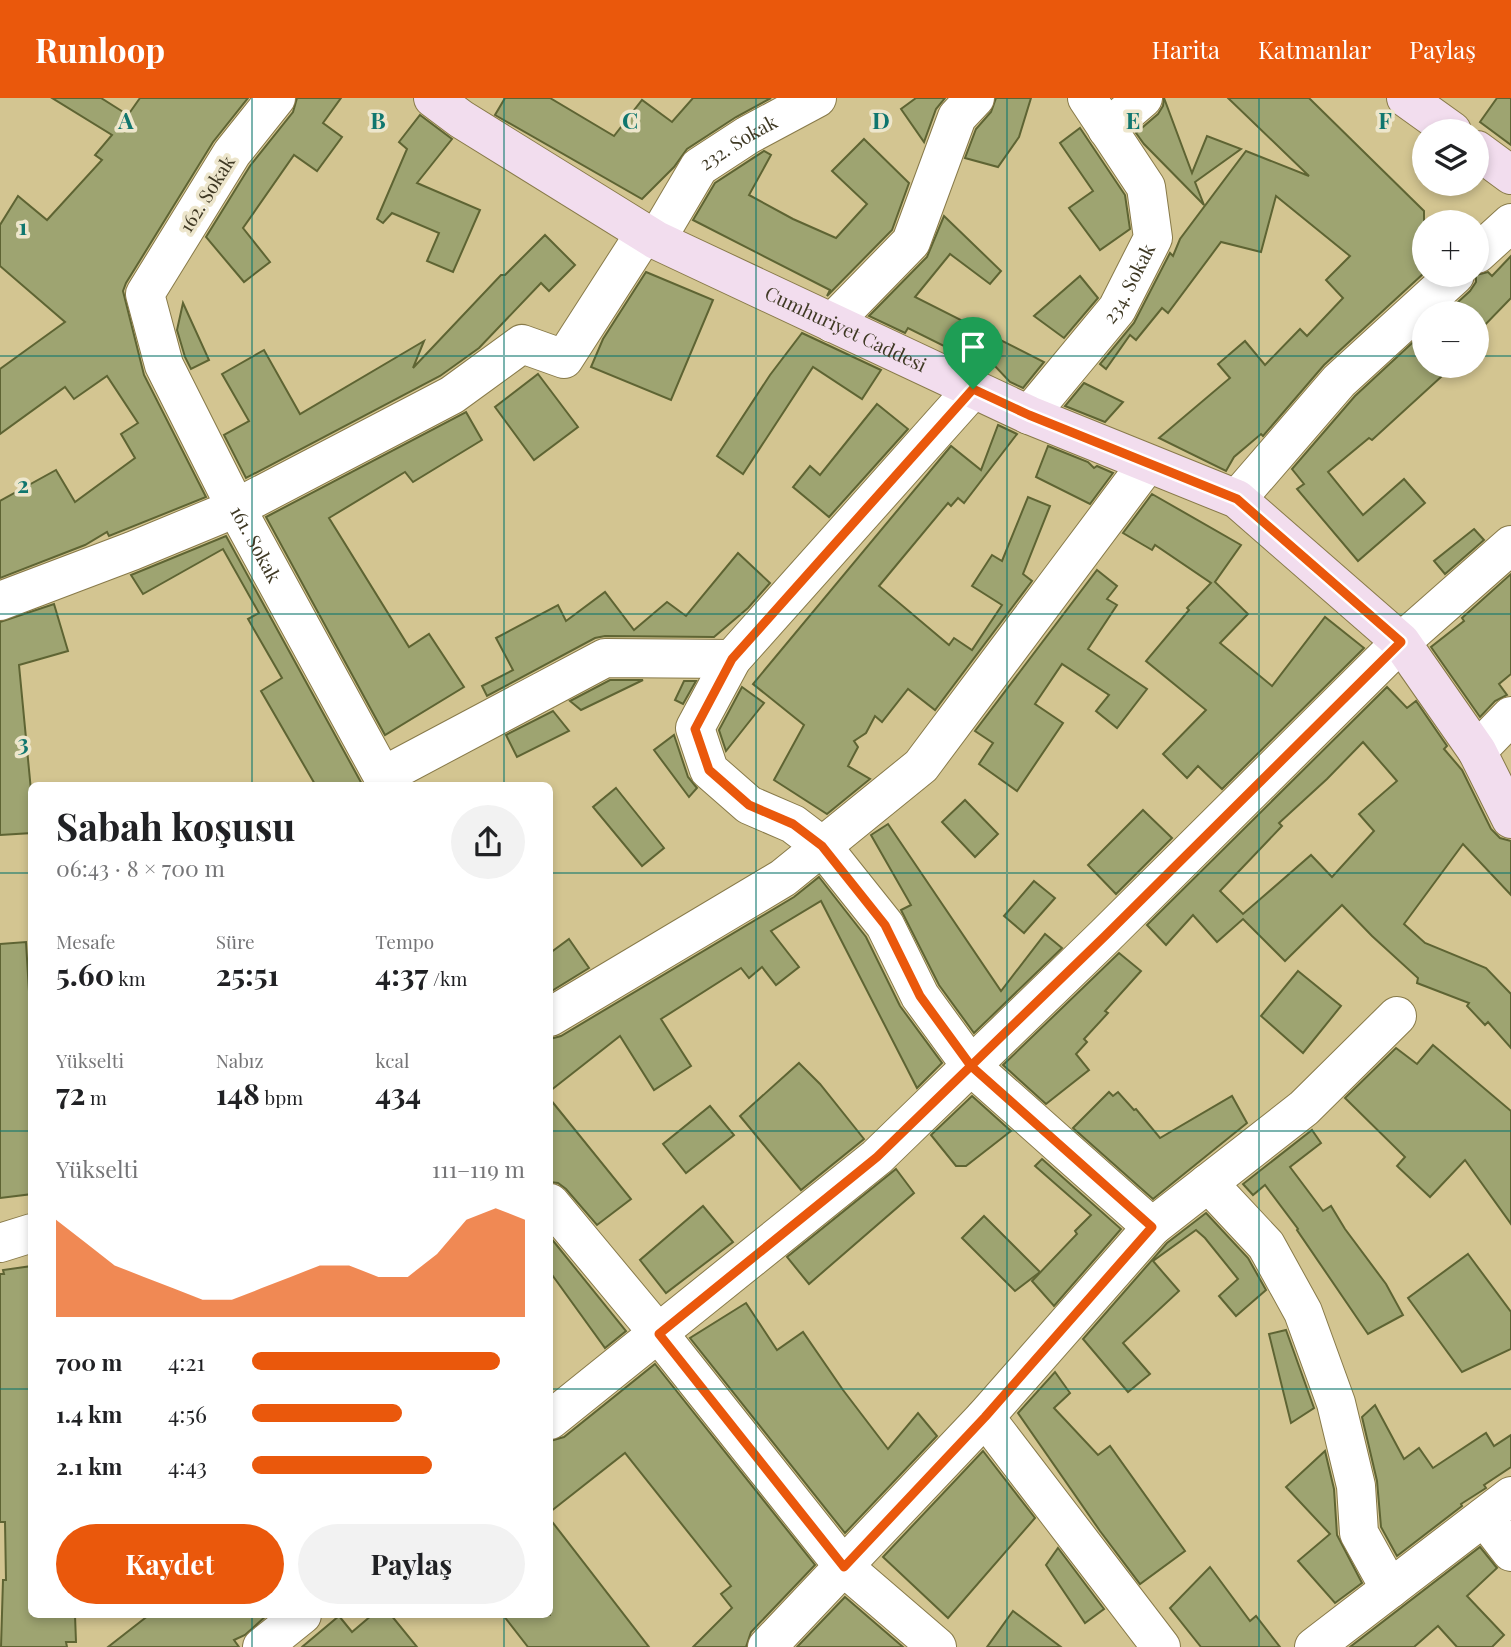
<!DOCTYPE html>
<html lang="tr">
<meta charset="utf-8">
<style>
:root{--surface:#fff;--page:#f2f2f2;--text:#202124;--muted:#757577;--accent:#ea580c}
body{margin:0;font-family:"Playfair Display",serif;background:var(--page);color:var(--text);height:100vh;display:flex;flex-direction:column;font-size:26px;white-space:nowrap}
*{box-sizing:border-box;margin:0}
p{font-size:23px;color:var(--muted)}
.icon{flex:none;width:38px;height:38px;fill:none;stroke:currentColor;stroke-width:2;stroke-linecap:round;stroke-linejoin:round}
.map{position:relative;flex:1;overflow:hidden}
.details{position:absolute;left:28px;top:684px;width:525px;height:836px;display:flex;flex-direction:column;background:var(--surface);border-radius:10px;box-shadow:0 4px 10px #0003}
.details>*{flex:none}
.tools{position:absolute;left:1412px;top:21px;display:grid;gap:14px}
.tools a{display:grid;place-items:center;width:77px;height:77px;border-radius:50%;background:var(--surface);box-shadow:0 4px 10px #0003;font-size:35px}
.pin{position:absolute;display:grid;place-items:center;width:60px;height:60px;color:#fff;margin:-72px -30px;border-radius:50% 50% 50% 0;rotate:-45deg;box-shadow:0 0 7px #0007}
.pin .icon{rotate:45deg}
.round{display:grid;place-items:center;flex:none;width:74px;height:74px;border-radius:37px;background:var(--page)}
.head{display:flex;align-items:center;justify-content:space-between;height:119px;padding:0 28px}
h1{font-size:38px;font-weight:700;line-height:52px}
.metrics{display:grid;grid-template-columns:repeat(3,1fr);gap:10px;height:119px;padding:7px 28px}
.metrics div{display:grid;align-content:center}
.metrics b{font-size:30px;font-weight:700}
.metrics small{font-size:19px;font-weight:400}
.metrics p{font-size:19px}
.chart{height:196px;padding:14px 28px}
.chart p{display:flex;justify-content:space-between}
.chart svg{width:100%;height:126px;margin-top:7px;fill:var(--accent);opacity:.7}
.cta{display:flex;gap:14px;margin-top:auto;padding:14px 28px}
.cta a{flex:1;height:80px;border-radius:42px;background:var(--accent);color:#fff;font-size:28px;font-weight:700;line-height:80px;text-align:center}
.cta a+a{background:var(--page);color:var(--text)}
ul{padding:0 28px;list-style:none;font-size:23px}
li{display:grid;grid-template-columns:112px 84px 1fr;align-items:center;height:52px}
li i{height:18px;border-radius:9px;background:var(--accent)}
header{display:flex;align-items:center;gap:42px;box-sizing:border-box;height:98px;padding:0 35px;background:var(--accent);color:#fff}
header strong{font-size:33px}
nav{display:flex;gap:38px;margin-inline-start:auto;font-size:24px}
.map>svg:first-child{display:block}
.building{fill:#9ea471;stroke:#5e6433;stroke-width:2;fill-rule:evenodd}
.lines{fill:none;stroke-linecap:round;stroke-linejoin:round}
.street-casing{stroke:#887a49;stroke-width:40}
.secondary-casing{stroke:#887a49;stroke-width:40}
.street{stroke:#fff;stroke-width:38}
.secondary{stroke:#f2ddee;stroke-width:38}
.route-casing{stroke:#fff;stroke-width:14}
.route{stroke:#ea580c;stroke-width:9}
.grid{fill:none;stroke:#0f766e;stroke-width:2;stroke-opacity:0.55}
.labels{text-anchor:middle;stroke-width:7;stroke-linejoin:round;paint-order:stroke}
.street-label{font-size:19px;fill:#3f3924;stroke:#ede6cc}
.grid-label{font-size:23px;text-anchor:middle;font-weight:bold;fill:#0f766e;stroke:#ede6cc;stroke-width:7;stroke-linejoin:round;paint-order:stroke}
</style>
<header>
<strong>Runloop</strong>
<nav><a>Harita</a><a>Katmanlar</a><a>Paylaş</a></nav>
</header>
<div class="map">
<svg width="1511" height="1549" viewBox="0 0 1511 1549">
<rect width="100%" height="100%" fill="#d3c591"/>
<g class="building">
<path d="M52 0H101L128 17 140 0H248L213 44 126 185 123 193 144 277 206 399 109 438 107 434 85 447 0 480V403L56 372 75 404 135 360 121 336 138 325 107 278 74 301 65 289 0 336V271L65 224 0 168V127L18 98 47 122 102 62 95 57 112 37Z"/>
<path d="M297 0H341L323 25 342 39 317 73 294 57 243 130 270 164 244 184 206 139 250 68 293 14Z"/>
<path d="M505 0H550L614 38 642 2 672 24 693 0H771L736 19 687 51 674 69 642 101 495 17Z"/>
<path d="M916 0H945L936 11 924 44 901 11Z"/>
<path d="M996 0H1031L1019 39 998 69 965 60 976 31 991 14Z"/>
<path d="M1164 0 1192 75 1207 38 1241 51 1195 84 1204 107 1144 46 1136 35 1158 16 1163 8Z"/>
<path d="M1228 0H1309L1424 113V175L1324 267 1263 338 1261 336 1234 359 1226 373 1159 340 1230 280 1218 266 1245 243 1265 267 1300 231 1307 238 1343 200 1326 182 1350 158 1276 98 1261 154 1221 144 1168 215 1162 210 1136 242 1130 237 1106 271 1100 266 1134 225 1170 155 1173 158 1180 141 1246 53 1309 78Z"/>
<path d="M1497 0H1511V47L1480 24Z"/>
<path d="M420 17 452 41 417 85 480 112 453 174 427 163 439 135 392 115 383 125 377 121 407 51 399 44Z"/>
<path d="M1080 30 1125 97 1130 131 1100 152 1069 110 1093 93 1060 45Z"/>
<path d="M864 41 909 85 892 132 827 198 830 192 693 122 715 85 764 53 771 57 749 97 793 121 836 140 867 106 832 73Z"/>
<path d="M944 118 1001 173 990 186 950 156 915 199 1044 264 1023 290 1010 284 975 247 968 260 908 230 905 235 869 218 927 159Z"/>
<path d="M545 137 575 167 549 193 541 185 479 250 440 278 246 380 224 337 249 323 222 276 264 252 300 316 424 243 413 270 501 177H505Z"/>
<path d="M1511 158V200L1482 230 1477 226V215H1446L1470 193 1476 184V177L1488 174 1492 178Z"/>
<path d="M646 174 713 202 671 302 591 269 603 241Z"/>
<path d="M1080 178 1098 200 1064 240 1034 218Z"/>
<path d="M183 205 209 262 191 271 185 259 177 232Z"/>
<path d="M1424 234V268H1453L1372 342 1369 340 1328 374 1363 417 1404 381 1425 405 1358 463 1297 391 1304 386 1292 371 1355 298Z"/>
<path d="M802 235 881 272 862 301 813 269 743 376 717 358 770 277Z"/>
<path d="M538 276 578 329 534 362 495 309Z"/>
<path d="M1084 285 1123 304 1105 324 1065 308Z"/>
<path d="M877 306 908 331 829 419 793 389 810 368 820 377Z"/>
<path d="M466 314 482 342 413 384 405 374 329 420 409 549 429 536 464 589 385 637 266 419Z"/>
<path d="M998 327 1017 336 964 405 958 400 951 408 948 405 879 488 949 547 954 540 972 552 1002 507 972 488 992 457 1002 463 1028 399 1050 408 1023 476 1032 483 935 612 908 591 882 624 875 618 866 635 854 643 858 649 848 668 870 681 827 716 774 682 804 627 753 586 951 348 981 372Z"/>
<path d="M1048 348 1088 364 1094 370 1097 368 1113 375 1090 406 1036 379Z"/>
<path d="M1152 396 1241 447 1215 484 1248 516 1220 545 1272 588 1325 519 1364 550 1222 691 1198 668 1187 680 1163 656 1206 612 1146 563 1189 512 1187 510 1211 485 1155 447 1152 452 1123 435Z"/>
<path d="M1474 431 1484 442 1445 476 1434 463Z"/>
<path d="M226 438 363 688H316L261 593 282 580 248 521 259 515 223 451 143 496 131 477Z"/>
<path d="M738 455 770 485 748 510 714 539 605 538 595 540 487 598 482 588 513 572 496 540 558 507 566 523 605 494 634 532 667 504 686 518Z"/>
<path d="M1097 472 1117 488 1107 501 1117 507 1088 551 1147 591 1117 630 1096 613 1109 597 1062 566 1035 606 1063 625 1017 693 979 666 993 645 975 633Z"/>
<path d="M1511 476V576L1499 586 1507 597 1495 603 1480 619 1431 549 1464 523 1462 520Z"/>
<path d="M54 506 68 553 19 567 32 703V735L0 737V524Z"/>
<path d="M610 582H643L581 612 570 603Z"/>
<path d="M684 583H696L683 606 675 602Z"/>
<path d="M742 589 764 605 726 653 719 632Z"/>
<path d="M1387 589 1407 610 1416 603 1447 648 1444 651 1462 672 1491 731 1500 740 1511 743V797L1463 746 1404 826 1425 845 1486 870 1511 896V950L1488 924 1485 927 1467 908 1469 905 1417 885 1418 880 1372 838 1342 807 1285 863 1243 821 1217 844 1193 817 1166 847 1147 827ZM1363 644 1397 683 1359 716 1374 733 1332 779 1311 757 1243 816 1220 793 1282 728 1279 725 1327 681Z"/>
<path d="M553 613 569 633 517 659 506 637Z"/>
<path d="M674 637 688 679 697 690 689 699 654 652Z"/>
<path d="M616 690 664 750 642 768 593 709Z"/>
<path d="M965 702 998 736 975 759 942 724Z"/>
<path d="M1143 712 1172 740 1116 796 1088 767Z"/>
<path d="M888 726 1001 893 1045 836 1062 850 974 935 939 887 901 812 911 807 871 737Z"/>
<path d="M819 779 866 839 900 908 942 965 917 990 821 803 771 833 799 869 776 887 762 869 749 880 741 870 661 921 691 968 654 992 620 938 550 993V941L561 938 794 799Z"/>
<path d="M1034 783 1055 800 1024 835 1004 818Z"/>
<path d="M569 841 589 870 550 894V855Z"/>
<path d="M26 844 32 943V1096L0 1100V846Z"/>
<path d="M1119 855 1141 873 1105 913 1108 915 1084 941 1087 944 1076 956 1089 972 1046 1006 1003 967Z"/>
<path d="M1298 873 1341 908 1303 955 1261 918Z"/>
<path d="M1433 947 1511 1013V1126L1465 1062 1430 1099 1397 1068 1405 1059 1345 1000 1396 950 1417 966Z"/>
<path d="M799 965 820 986 864 1041 801 1092 740 1018Z"/>
<path d="M1109 994 1113 998 1118 994 1134 1012 1136 1011 1160 1040 1232 998 1247 1025 1153 1101 1073 1030Z"/>
<path d="M972 998 1011 1033 966 1068H956L931 1037Z"/>
<path d="M550 1001 631 1101 597 1127 566 1091 558 1085 550 1084Z"/>
<path d="M710 1008 734 1037 686 1075 663 1046Z"/>
<path d="M1312 1032 1321 1045 1290 1069 1323 1113 1331 1108 1345 1131 1386 1186 1403 1217 1368 1236 1297 1132 1298 1131 1265 1087 1253 1097 1243 1086Z"/>
<path d="M1042 1061 1121 1131 1054 1208 1032 1183 1077 1136 1075 1133 1091 1117 1035 1068Z"/>
<path d="M896 1071 914 1095 809 1186 787 1159Z"/>
<path d="M703 1108 733 1144 666 1195 640 1162Z"/>
<path d="M1206 1115 1248 1160 1266 1192 1236 1218 1219 1198 1238 1181 1205 1140 1196 1132 1153 1163 1179 1193 1123 1245 1150 1276 1128 1294 1083 1241 1167 1145Z"/>
<path d="M984 1118 1040 1174 1015 1193 962 1140Z"/>
<path d="M550 1139 626 1233 605 1250 550 1174Z"/>
<path d="M1468 1156 1511 1214V1251L1462 1274 1408 1200Z"/>
<path d="M32 1168V1517H75L76 1544H66L67 1549H1L3 1482H6L5 1424H0V1176H4L3 1172Z"/>
<path d="M746 1205 777 1252 803 1234 843 1292 888 1351 918 1315 937 1338 845 1435 690 1240Z"/>
<path d="M1286 1232 1314 1310 1291 1325 1269 1236Z"/>
<path d="M655 1266 815 1467 751 1534 746 1549H693L732 1510 721 1496 731 1488 625 1355 550 1414V1343L564 1339Z"/>
<path d="M1055 1274 1070 1295 1054 1310 1098 1357 1110 1348 1185 1453 1140 1486 1100 1433 1018 1315Z"/>
<path d="M1375 1307 1404 1361 1419 1350 1433 1370 1486 1335 1494 1348 1511 1337V1369L1484 1387 1486 1390 1461 1406 1462 1408 1397 1458 1381 1429 1377 1383 1362 1319Z"/>
<path d="M983 1353 1035 1420 948 1520 883 1459Z"/>
<path d="M1325 1353 1334 1391 1337 1437 1362 1485 1335 1505 1298 1463 1330 1436 1286 1389Z"/>
<path d="M550 1421 649 1549H528L503 1517H550Z"/>
<path d="M1480 1449 1497 1470 1467 1498 1504 1537 1492 1549H1457L1438 1528 1414 1549H1350Z"/>
<path d="M1058 1450 1104 1511 1085 1525 1046 1467Z"/>
<path d="M1210 1469 1250 1523 1256 1518 1280 1549H1201L1170 1510Z"/>
<path d="M845 1499 903 1549H797Z"/>
<path d="M1013 1513 1061 1549H987Z"/>
<path d="M149 1517H267L245 1537 234 1542 239 1549H108Z"/>
<path d="M372 1517H391L417 1549H302L339 1518 352 1534Z"/>
</g>
<g class="lines">
<defs>
<g id="street">
<path id="s1" d="M276 0 232 55 145 196 164 267 236 410 388 688"/>
<path d="M1107 31 1143 0"/>
<path id="s2" d="M656 142 699 69 748 37 817 0"/>
<path d="M1477 156 1511 125"/>
<path d="M832 225 911 144 957 19 975 0"/>
<path d="M973 291 732 561 695 630 709 672 749 707 793 726 822 748 885 827 920 898 971 968 1152 1129"/>
<path id="s3" d="M1029 317 1117 211 1153 140 1146 89 1087 0"/>
<path d="M1237 401 1339 283 1455 177"/>
<path d="M0 503 132 453 236 410 452 297 522 246 564 261 645 135"/>
<path d="M1477 653 1511 618"/>
<path d="M383 678 605 560 732 561"/>
<path d="M550 919 783 780 921 668 1147 366"/>
<path d="M1208 1085 1266 1147 1303 1214 1336 1305 1356 1388 1359 1435 1390 1491"/>
<path d="M550 1105 659 1236 844 1469 937 1549"/>
<path d="M0 1145 32 1135"/>
<path d="M985 1319 1161 1549"/>
<path d="M550 1322 877 1059 1105 838 1401 544 1511 447"/>
<path d="M1484 1419 1511 1454"/>
<path d="M262 1549 302 1517"/>
<path d="M767 1549 985 1319 1152 1129 1304 1010 1397 918"/>
<path d="M1314 1549 1511 1398"/>
</g>
<g id="secondary">
<path id="s4" d="M433 0 461 21 656 142 1029 317 1237 401 1401 544 1477 653 1511 721"/>
<path d="M1406 0 1452 33"/>
<path d="M1477 52 1511 77"/>
</g>
</defs>
<use href="#street" class="street-casing"/>
<use href="#secondary" class="secondary-casing"/>
<use href="#street" class="street"/>
<use href="#secondary" class="secondary"/>
</g>
<g class="lines">
<defs>
<path id="route" d="M973 291 732 561 695 631 709 672 749 707 793 726 822 748 885 827 920 898 971 968 1152 1129 985 1319 844 1469 659 1236 877 1059 1105 838 1401 544 1237 401 1029 317 973 291"/>
</defs>
<use href="#route" class="route-casing"/>
<use href="#route" class="route"/>
</g>
<path class="grid" d="M252 0V688M504 0V688M756 0V1549M1007 0V1549M1259 0V1549M0 258H1424M1477 258H1511M0 516H1511M0 775H32M550 775H1511M0 1033H32M550 1033H1511M0 1291H32M550 1291H1511M252 1517V1549M504 1517V1549"/>
<g class="labels">
<g class="street-label">
<text dy="7" stroke="none"><textPath href="#s2" startOffset="131">232. Sokak</textPath></text>
<text transform="translate(207 96) rotate(-58)" y="7">162. Sokak</text>
<text dy="7" stroke="none"><textPath href="#s3" startOffset="166">234. Sokak</textPath></text>
<text dy="7" stroke="none"><textPath href="#s4" startOffset="474">Cumhuriyet Caddesi</textPath></text>
<text dy="7" stroke="none"><textPath href="#s1" startOffset="511">161. Sokak</textPath></text>
</g>
</g>
<g class="grid-label">
<text x="126" y="31">A</text>
<text x="378" y="31">B</text>
<text x="630" y="31">C</text>
<text x="881" y="31">D</text>
<text x="1133" y="31">E</text>
<text x="1385" y="31">F</text>
<text x="23" y="137">1</text>
<text x="23" y="395">2</text>
<text x="23" y="653">3</text>
</g>
</svg>
<div class="tools">
<a><svg class="icon" aria-label="layers" viewBox="0 0 24 24"><path d="M12 4l9 5-9 5-9-5zM3 14l9 5 9-5"/></svg></a>
<a>+</a>
<a>−</a>
</div>
<div class="pin" style="left:973px;top:291px;background:#1e9e55"><svg class="icon" aria-label="arrive" viewBox="0 0 24 24"><path d="M6 21V4h12l-3 4 3 4H6"/></svg></div>
<section class="details">
<div class="head"><div><h1>Sabah koşusu</h1><p>06:43 · 8 × 700 m</p></div><a class="round"><svg class="icon" aria-label="share" viewBox="0 0 24 24"><path d="M12 15V3M7 8l5-5 5 5M5 13v7h14v-7"/></svg></a></div>
<div class="metrics">
<div><p>Mesafe</p><b>5.60<small> km</small></b></div>
<div><p>Süre</p><b>25:51</b></div>
<div><p>Tempo</p><b>4:37<small> /km</small></b></div>
</div>
<div class="metrics">
<div><p>Yükselti</p><b>72<small> m</small></b></div>
<div><p>Nabız</p><b>148<small> bpm</small></b></div>
<div><p>kcal</p><b>434</b></div>
</div>
<div class="chart"><p><span>Yükselti</span>111–119 m</p>
<svg viewBox="0 0 160 44" preserveAspectRatio="none"><path d="M0 44V10L10 18L20 26L30 30L40 34L50 38L60 38L70 34L80 30L90 26L100 26L110 30L120 30L130 22L140 10L150 6L160 10V44z"/></svg>
</div>
<ul>
<li><b>700 m</b>4:21<i style="width:91%"></i></li>
<li><b>1.4 km</b>4:56<i style="width:55%"></i></li>
<li><b>2.1 km</b>4:43<i style="width:66%"></i></li>
</ul>
<div class="cta"><a>Kaydet</a><a>Paylaş</a></div>
</section>
</div>
